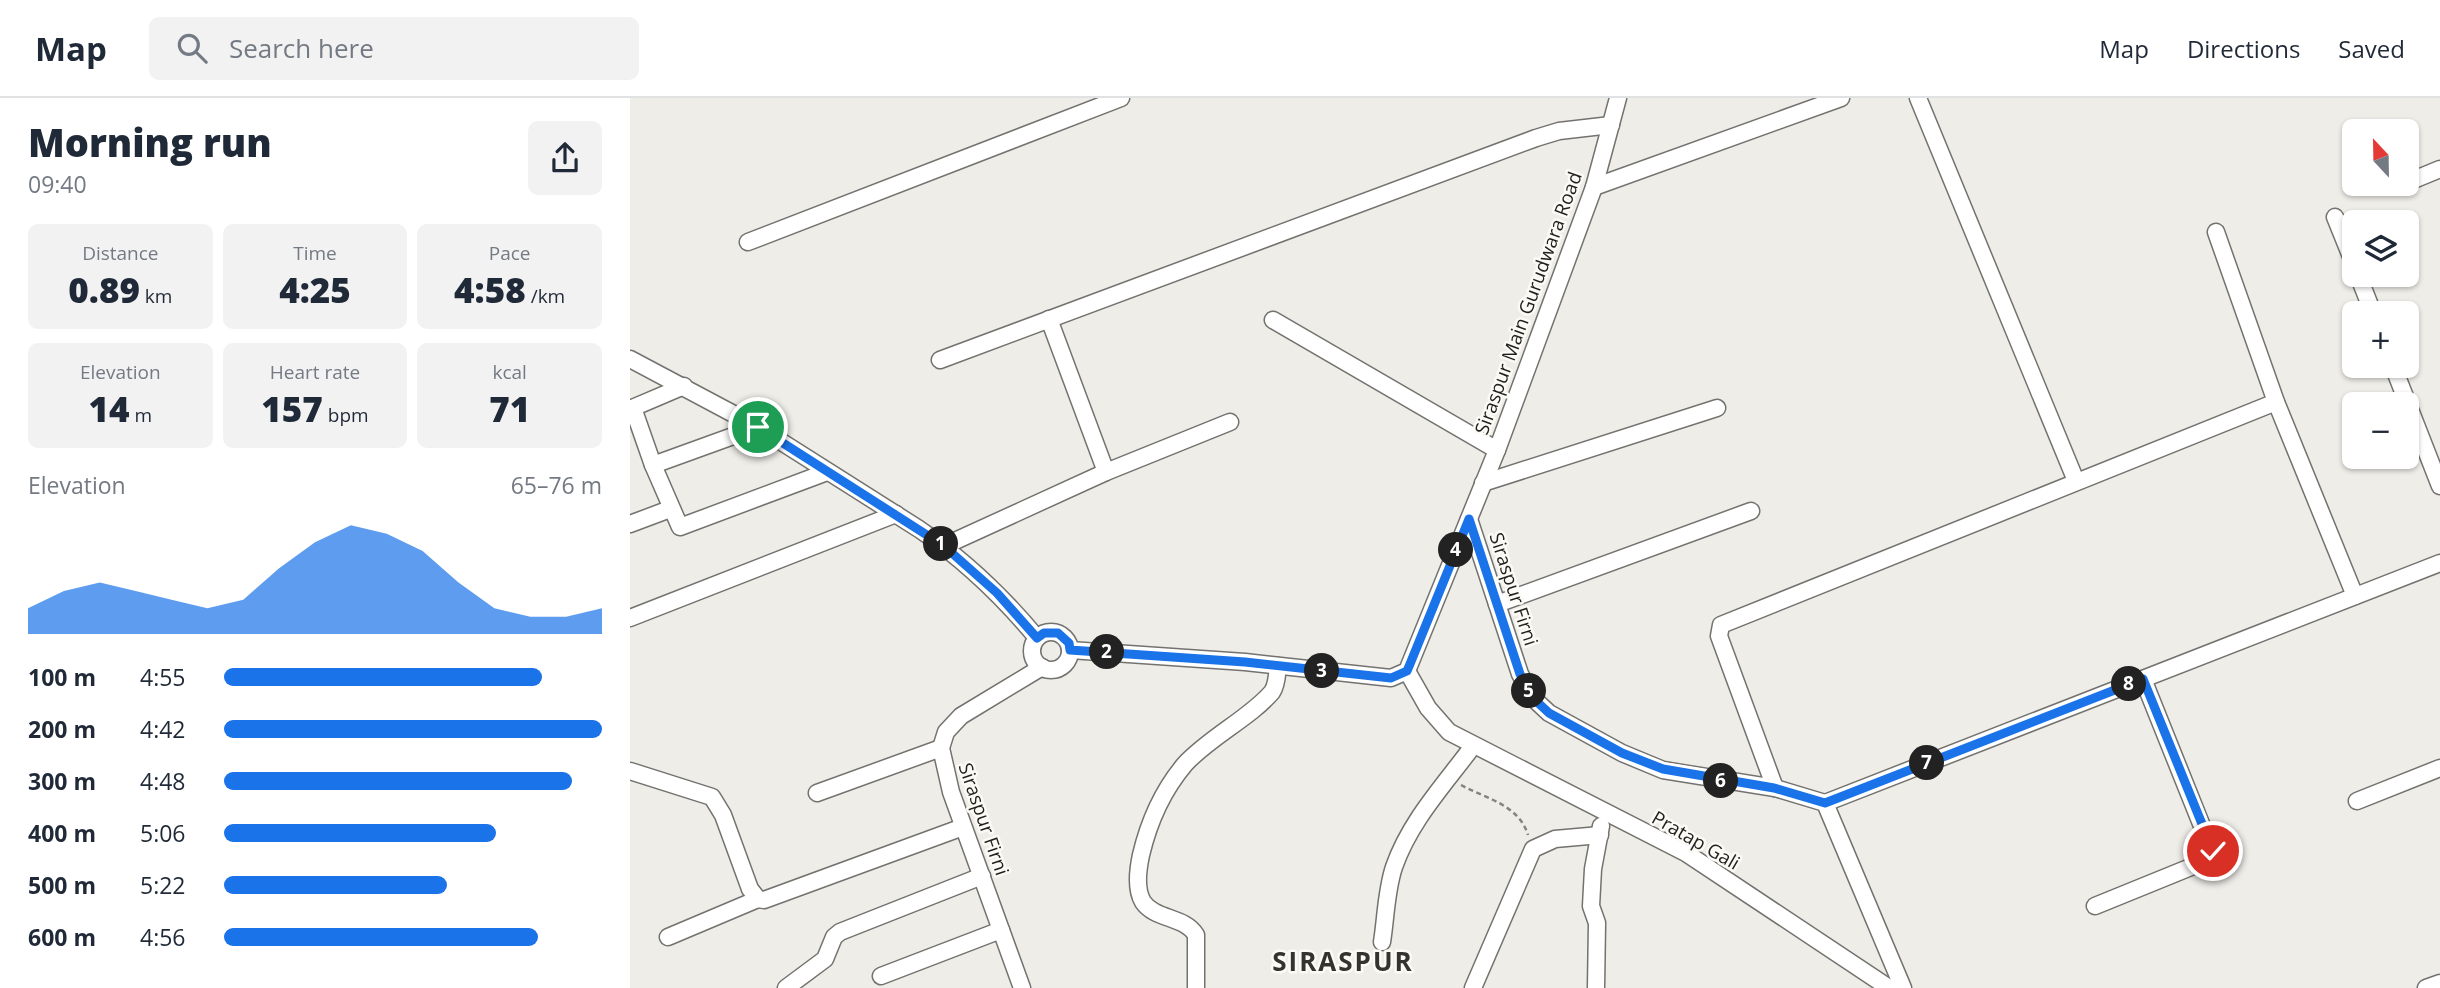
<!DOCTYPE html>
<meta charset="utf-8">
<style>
:root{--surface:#fff;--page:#f2f2f3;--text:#1f2937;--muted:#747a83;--line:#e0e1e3;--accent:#1a73e8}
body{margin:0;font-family:"Open Sans",sans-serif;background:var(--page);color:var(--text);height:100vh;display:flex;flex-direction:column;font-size:26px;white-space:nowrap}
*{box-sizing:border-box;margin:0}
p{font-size:23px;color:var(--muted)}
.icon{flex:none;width:38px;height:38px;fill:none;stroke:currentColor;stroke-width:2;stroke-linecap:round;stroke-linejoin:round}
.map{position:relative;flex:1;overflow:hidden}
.drawer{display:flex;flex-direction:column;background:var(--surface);width:630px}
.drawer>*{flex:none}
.needle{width:46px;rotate:338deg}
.tools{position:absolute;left:1712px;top:21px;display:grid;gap:14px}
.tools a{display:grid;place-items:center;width:77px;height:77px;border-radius:10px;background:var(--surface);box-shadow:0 2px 5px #0004;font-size:35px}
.pin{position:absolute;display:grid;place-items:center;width:60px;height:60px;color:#fff;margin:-30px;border:4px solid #fff;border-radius:50%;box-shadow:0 2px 7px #0007}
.km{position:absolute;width:35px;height:35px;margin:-18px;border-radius:50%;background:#222;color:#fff;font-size:19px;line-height:35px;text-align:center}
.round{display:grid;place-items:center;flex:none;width:74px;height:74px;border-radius:10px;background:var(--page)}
.headline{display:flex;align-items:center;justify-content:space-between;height:119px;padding:0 28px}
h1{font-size:38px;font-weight:800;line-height:52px}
.metrics{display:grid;grid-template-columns:repeat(3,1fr);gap:10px;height:119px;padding:7px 28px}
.metrics div{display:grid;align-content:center;border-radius:10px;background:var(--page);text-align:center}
.metrics b{font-size:35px;font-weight:800}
.metrics small{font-size:19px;font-weight:400}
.metrics p{font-size:19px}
.chart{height:196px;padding:14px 28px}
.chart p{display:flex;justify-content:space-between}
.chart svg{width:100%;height:126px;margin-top:7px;fill:var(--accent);opacity:.7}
ul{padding:0 28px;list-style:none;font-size:23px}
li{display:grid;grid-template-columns:112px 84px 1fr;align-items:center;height:52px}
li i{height:18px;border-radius:9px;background:var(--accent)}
header{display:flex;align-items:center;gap:42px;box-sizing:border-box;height:98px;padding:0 35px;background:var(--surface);border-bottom:2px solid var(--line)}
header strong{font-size:33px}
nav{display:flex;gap:38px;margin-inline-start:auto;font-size:24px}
.search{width:490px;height:63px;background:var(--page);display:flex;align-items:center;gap:18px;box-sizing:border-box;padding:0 24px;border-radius:10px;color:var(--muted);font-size:26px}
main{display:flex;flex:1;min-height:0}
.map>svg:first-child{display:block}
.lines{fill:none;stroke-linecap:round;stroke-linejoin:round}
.minor-casing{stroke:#74726e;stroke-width:19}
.path{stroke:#858481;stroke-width:2.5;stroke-dasharray:5 3.5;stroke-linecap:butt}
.minor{stroke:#fff;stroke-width:16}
.route-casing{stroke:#fff;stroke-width:14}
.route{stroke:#1a73e8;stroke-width:9}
.labels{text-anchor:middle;stroke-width:5;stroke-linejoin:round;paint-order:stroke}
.street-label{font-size:19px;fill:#1f1f1d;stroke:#fcfaf5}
.district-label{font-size:26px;font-weight:bold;letter-spacing:2px;fill:#34332f;stroke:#fcfaf5}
</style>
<header>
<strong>Map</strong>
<div class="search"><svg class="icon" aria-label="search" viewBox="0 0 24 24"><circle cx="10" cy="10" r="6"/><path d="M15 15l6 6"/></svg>Search here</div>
<nav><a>Map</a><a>Directions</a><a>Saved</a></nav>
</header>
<main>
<section class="drawer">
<div class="headline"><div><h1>Morning run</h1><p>09:40</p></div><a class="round"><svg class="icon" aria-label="share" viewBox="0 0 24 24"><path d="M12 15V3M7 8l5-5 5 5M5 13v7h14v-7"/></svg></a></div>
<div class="metrics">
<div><p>Distance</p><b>0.89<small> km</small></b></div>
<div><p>Time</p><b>4:25</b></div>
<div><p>Pace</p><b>4:58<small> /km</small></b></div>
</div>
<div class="metrics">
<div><p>Elevation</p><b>14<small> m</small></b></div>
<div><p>Heart rate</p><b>157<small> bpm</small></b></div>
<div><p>kcal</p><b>71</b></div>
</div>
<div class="chart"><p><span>Elevation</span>65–76 m</p>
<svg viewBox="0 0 160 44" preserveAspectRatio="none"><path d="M0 44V35L10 29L20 26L30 29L40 32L50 35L60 32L70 21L80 12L90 6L100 9L110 15L120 26L130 35L140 38L150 38L160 35V44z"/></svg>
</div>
<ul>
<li><b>100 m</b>4:55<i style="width:84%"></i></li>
<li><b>200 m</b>4:42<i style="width:100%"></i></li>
<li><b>300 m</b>4:48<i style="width:92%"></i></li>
<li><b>400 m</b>5:06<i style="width:72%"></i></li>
<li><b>500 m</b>5:22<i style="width:59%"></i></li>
<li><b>600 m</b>4:56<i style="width:83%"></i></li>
</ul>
</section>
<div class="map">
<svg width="1810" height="890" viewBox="0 0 1810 890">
<rect width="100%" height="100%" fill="#efede8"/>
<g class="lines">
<defs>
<g id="minor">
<path d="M1288 0 1446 383"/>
<path d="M1776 85 1810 71"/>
<path d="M964 89 1211 0"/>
<path d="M1705 119 1724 166"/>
<path d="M1586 134 1646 304 1725 498"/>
<path d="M118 144 491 0"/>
<path d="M1728 177 1743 215"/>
<path d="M419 221 476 374"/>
<path d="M643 222 867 352"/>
<path d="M0 261 128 329 289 431C333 461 373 499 407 540"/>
<path d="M310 262 906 40 929 33 981 27"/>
<path d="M1763 268 1810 388"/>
<path d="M3 310 23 367 128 329"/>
<path d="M0 311 54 288"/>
<path d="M23 367 50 429 197 374"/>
<path d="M853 385 1087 310"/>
<path d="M839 421 890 576 905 602 919 615 992 655 1033 672 1145 690 1195 705 1273 890"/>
<path d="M0 426 40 411"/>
<path d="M314 448 476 374 600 324"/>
<path d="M867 506 1121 413"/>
<path d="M0 520 266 416"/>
<circle cx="421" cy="553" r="19"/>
<path d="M440 552 615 564 761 580 777 573 867 352 964 89 988 0"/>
<path d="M777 573 798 610 819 634 1056 755 1259 890"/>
<path d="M0 673 82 699 93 717 120 791 128 801 134 802 333 729"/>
<path d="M1145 690 1089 538 1091 527 1646 304"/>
<path d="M187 695 311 650"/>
<path d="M1727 703 1810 670"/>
<path d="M1195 705 1810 465"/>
<path d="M1465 808 1583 760 1582 753 1513 581"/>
<path d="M38 839 128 801"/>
<path d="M752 844C756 819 756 793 764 769 780 723 814 687 843 648"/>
<path d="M251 878 371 832"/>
<path d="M156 890 195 861 204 839 210 834 352 778"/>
<path d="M392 890 321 694 311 650 316 634 331 618 412 569"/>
<path d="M566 890V837C555 818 525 822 513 804 505 791 508 771 511 757 519 723 533 692 555 666 580 639 621 619 642 594 647 587 647 576 648 568"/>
<path d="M843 890 903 751 925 741 970 737"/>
<path d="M966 890 967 825 961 808 963 771 971 728"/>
<path d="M1796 890 1810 885"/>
</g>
</defs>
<use href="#minor" class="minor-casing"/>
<path class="path" d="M831 687C857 701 889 707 898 737"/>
<use href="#minor" class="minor"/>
</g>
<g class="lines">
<defs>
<path id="route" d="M128 329 314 448 367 495 407 540 414 535H428L439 545 440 552 615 564 761 580 777 573 780 566 839 421 890 576 905 602 919 615 992 655 1033 671 1144 690 1195 705 1513 581 1583 753"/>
</defs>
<use href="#route" class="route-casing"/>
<use href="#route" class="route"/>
</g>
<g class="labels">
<g class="street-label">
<text transform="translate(898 205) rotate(-70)" y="7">Siraspur Main Gurudwara Road</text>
<text transform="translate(884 491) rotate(72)" y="7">Siraspur Firni</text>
<text transform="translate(354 721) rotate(71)" y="7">Siraspur Firni</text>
<text transform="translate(1066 742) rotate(30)" y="7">Pratap Gali</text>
</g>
<g class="district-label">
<text x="713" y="873">SIRASPUR</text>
</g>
</g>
</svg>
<div class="tools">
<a><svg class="needle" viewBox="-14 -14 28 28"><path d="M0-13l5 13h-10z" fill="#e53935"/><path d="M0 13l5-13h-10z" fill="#747a83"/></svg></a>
<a><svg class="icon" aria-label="layers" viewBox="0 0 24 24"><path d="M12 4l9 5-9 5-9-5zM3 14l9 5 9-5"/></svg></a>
<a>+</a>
<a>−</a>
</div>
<div class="pin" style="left:128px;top:329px;background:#1e9e55"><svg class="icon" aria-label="arrive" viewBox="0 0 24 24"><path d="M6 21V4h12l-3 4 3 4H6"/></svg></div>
<div class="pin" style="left:1583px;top:753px;background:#d93025"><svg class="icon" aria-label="check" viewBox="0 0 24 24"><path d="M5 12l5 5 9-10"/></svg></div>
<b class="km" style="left:311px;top:446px">1</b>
<b class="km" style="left:477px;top:554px">2</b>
<b class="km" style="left:692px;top:573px">3</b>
<b class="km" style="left:826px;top:452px">4</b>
<b class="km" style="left:899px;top:593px">5</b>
<b class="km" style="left:1091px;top:683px">6</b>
<b class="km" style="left:1297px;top:665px">7</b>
<b class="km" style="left:1499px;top:586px">8</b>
</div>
</main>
